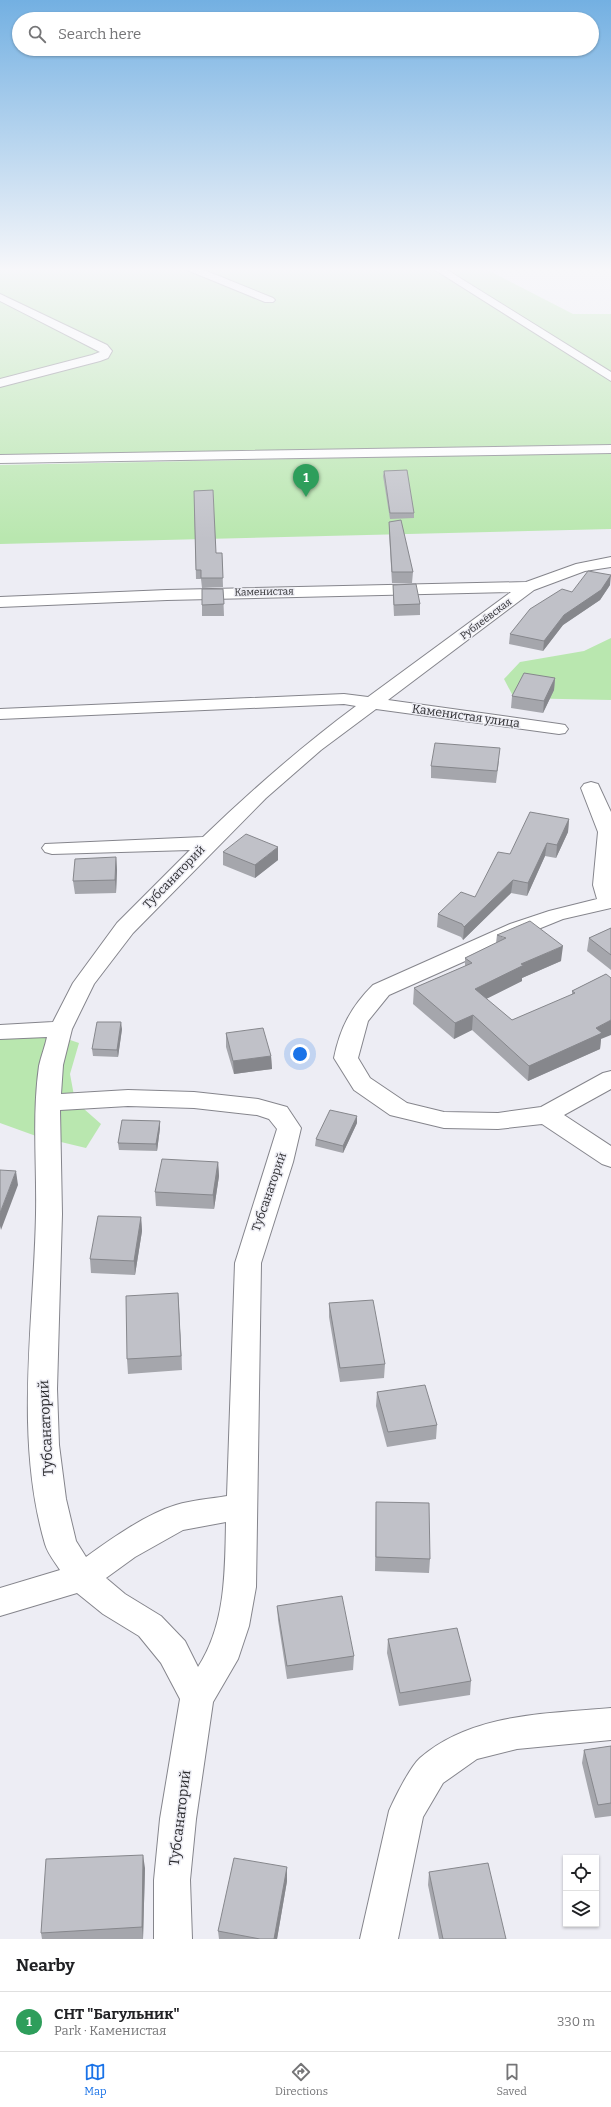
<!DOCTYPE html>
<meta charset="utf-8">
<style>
:root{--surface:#fff;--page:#f6f6f6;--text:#202124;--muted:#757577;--line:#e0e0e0;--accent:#1a73e8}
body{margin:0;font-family:Bitter,serif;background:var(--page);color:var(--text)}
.controls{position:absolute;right:12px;bottom:12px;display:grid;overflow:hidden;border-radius:0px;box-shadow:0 1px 3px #0004}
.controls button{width:36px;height:36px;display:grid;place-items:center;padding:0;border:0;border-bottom:1px solid var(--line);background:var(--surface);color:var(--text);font:20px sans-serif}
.you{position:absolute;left:300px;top:1054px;width:14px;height:14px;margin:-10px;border:3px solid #fff;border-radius:50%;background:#1a73e8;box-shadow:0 0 0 6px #1a73e833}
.badge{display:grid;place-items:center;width:26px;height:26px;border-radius:50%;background:var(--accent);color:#fff;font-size:13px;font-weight:700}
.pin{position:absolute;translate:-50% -33px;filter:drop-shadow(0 1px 2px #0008)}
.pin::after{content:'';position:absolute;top:21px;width:14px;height:12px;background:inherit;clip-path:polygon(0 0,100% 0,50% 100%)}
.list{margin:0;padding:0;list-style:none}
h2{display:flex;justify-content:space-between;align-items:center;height:52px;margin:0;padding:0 16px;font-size:17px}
h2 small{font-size:13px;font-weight:400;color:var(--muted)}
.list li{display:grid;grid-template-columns:26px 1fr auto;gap:12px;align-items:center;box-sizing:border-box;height:60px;padding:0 16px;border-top:1px solid var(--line)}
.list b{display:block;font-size:15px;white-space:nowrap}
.list p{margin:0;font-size:13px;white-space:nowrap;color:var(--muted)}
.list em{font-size:13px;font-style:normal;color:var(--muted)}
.icon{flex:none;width:22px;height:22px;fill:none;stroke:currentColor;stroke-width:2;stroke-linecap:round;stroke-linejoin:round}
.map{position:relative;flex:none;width:611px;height:1939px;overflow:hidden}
.search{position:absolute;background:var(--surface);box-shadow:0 1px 3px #0004;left:12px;right:12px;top:12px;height:44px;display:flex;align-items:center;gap:10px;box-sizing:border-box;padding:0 14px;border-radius:22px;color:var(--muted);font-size:15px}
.sheet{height:112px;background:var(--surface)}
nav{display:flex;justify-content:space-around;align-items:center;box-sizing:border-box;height:56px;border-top:1px solid var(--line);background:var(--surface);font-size:11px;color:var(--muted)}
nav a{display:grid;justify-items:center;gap:2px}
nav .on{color:var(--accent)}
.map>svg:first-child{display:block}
.green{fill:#b9e7af}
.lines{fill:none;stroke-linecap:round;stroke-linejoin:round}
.minor-casing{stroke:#85858c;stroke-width:2}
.minor{fill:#fff;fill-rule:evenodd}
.wall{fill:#a5a6ac}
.shaded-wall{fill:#86878c}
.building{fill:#c0c1c8;stroke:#86878c}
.labels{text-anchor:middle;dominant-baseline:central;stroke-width:3;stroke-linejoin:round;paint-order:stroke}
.far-street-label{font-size:10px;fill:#2b2b2e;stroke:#ededf4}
.street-label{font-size:12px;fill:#2b2b2e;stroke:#ededf4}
.near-street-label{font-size:14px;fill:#2b2b2e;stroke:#ededf4}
</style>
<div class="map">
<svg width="611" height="1939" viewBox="0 0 611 1939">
<rect width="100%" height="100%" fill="#ededf4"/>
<!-- green -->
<path class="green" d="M0,268H484L573,314H611V445L0,458Z
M529,454H611V529L0,544V465Z
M611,638V700L514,698L504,679L520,662L584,651Z
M0,1026H29L79,1043L70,1074L75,1101L101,1124L86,1148L36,1136L0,1123Z"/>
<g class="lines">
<!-- minor casing -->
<g class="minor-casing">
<path id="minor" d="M186,268H199L273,298L275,300L273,302H265L187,270Z
M432,268H444L611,372V381Z
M0,294L107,345L112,351L108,358L100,361L0,387V379L92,355L100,352L0,301Z
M611,445V453L0,463V455Z
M611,557V567L585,571L534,590L388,700L559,724L565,725L568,729L565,733L559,734L376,709L321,750L266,798L133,933L94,984L72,1029L63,1065L61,1094L128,1090L194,1092L258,1099L287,1107L301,1128L293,1162L261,1263L256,1587L249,1626L238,1659L213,1702L196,1819L190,1880L192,1939H154V1880L160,1819L180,1699L161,1663L139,1636L103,1614L77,1593L0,1616V1588L60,1570C55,1562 48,1554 45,1544C14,1438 34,1322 36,1214C37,1165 32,1115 39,1066C41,1056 45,1047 47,1037L0,1039V1025L53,1022L73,983L117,923L190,850L52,854L45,852L42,848L45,844L203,837C252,790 302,746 356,706L344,704L0,719V709L344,694L368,697L511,592L167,600L0,607V597L167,590L526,582L576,564ZM128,1106L194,1108L257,1115L269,1119L277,1129L235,1263L227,1496C210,1499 192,1500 176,1505C146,1514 111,1539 86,1557L76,1541L66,1499L59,1445L57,1389L62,1214L60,1110ZM226,1522C225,1571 226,1624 198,1667L185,1641L161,1616L125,1594L106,1578L135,1557L183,1530Z
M591,782L598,784L611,812V908L563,919L526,934L389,995L368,1021L358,1058L370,1078L407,1103L444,1112L498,1113L541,1107L603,1073L611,1071V1089L564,1115L611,1146V1167L602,1164L542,1124L498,1129L444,1128L390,1115L354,1090L334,1058C340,1028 351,1007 373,985L510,924L549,911L597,899L593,885L598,832L581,788L584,784Z
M611,1708V1740L517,1749L477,1759L443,1783L423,1817L398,1939H360L389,1811C394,1799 410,1767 420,1758C472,1713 546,1714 611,1708Z"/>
</g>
<!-- minor -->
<use href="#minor" class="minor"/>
</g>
<!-- wall -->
<path class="wall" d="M384,471L414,513V518L390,519L383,476Z
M194,491L216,553H222L223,587L202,588L201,579H196Z
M389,522L413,572L412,583H392L389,533Z
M393,585L420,604V615L394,616L393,596Z
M610,585L600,600L563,625L543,651L509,644L510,634L572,592Z
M202,589H223L224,616H202Z
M555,678L554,690L543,713L511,708L512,696Z
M499,761L496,783L431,778V766Z
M569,819L568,832L556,858L545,856L527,896L511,893L463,940L461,937L437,927L438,914L475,897L510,854Z
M223,852L278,860L255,878L223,865Z
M116,857L117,870L116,893L75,894L73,881Z
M611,928V970L587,951L589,938Z
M497,935L561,961L522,978V981L486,999L512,1020L572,995V991L606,974L601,1039L600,1049L528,1081L472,1030L454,1039L413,1004L414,988L465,966V958L496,943Z
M122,1029L118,1057L93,1056L92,1049Z
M226,1033L271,1056L272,1069L234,1074L226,1047Z
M160,1121V1128L157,1151L119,1150L118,1143Z
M357,1123L343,1153L315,1146L316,1139Z
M218,1162L219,1176L214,1209L156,1206L155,1192Z
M141,1217L142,1231L135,1275L91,1273L90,1259Z
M178,1293L182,1370L128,1374L127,1359Z
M329,1303L385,1364L384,1378L340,1382L329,1317Z
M377,1392L437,1425L436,1439L387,1447L376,1406Z
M376,1502L430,1559L429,1573L375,1571Z
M277,1606L354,1656L353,1670L287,1679L278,1620Z
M388,1639L471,1681L470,1695L399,1706L387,1653Z
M611,1746V1816L595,1818L582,1763L584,1750Z
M287,1867V1881L277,1939H219L218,1931Z
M145,1868L143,1939H42L41,1933Z
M429,1872L506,1939H439L428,1885Z"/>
<!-- shaded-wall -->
<path class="shaded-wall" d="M611,575L610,585L600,600L563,625L543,651L544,641L564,615Z
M555,678L554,690L543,713L544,701Z
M569,819L568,832L556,858L557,845Z
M547,843L545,856L527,896L528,883Z
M278,847V860L255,878V865Z
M116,857L117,870L116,893L115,880Z
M513,880L511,893L463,940L464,927Z
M563,946L561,961L522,978V981L474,1005L475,989L521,964Z
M473,1015L472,1030L454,1039L455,1023Z
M611,1020V1035L601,1039L600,1049L528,1081L529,1066L596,1028Z
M121,1022L122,1029L118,1057L117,1050Z
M271,1056L272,1069L234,1074L233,1061Z
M357,1116V1123L343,1153V1146Z
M160,1121V1128L157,1151L156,1144Z
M218,1162L219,1176L214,1209L213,1195Z
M16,1171L18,1185L1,1230L0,1226V1213Z
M141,1217L142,1231L135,1275L134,1261Z
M178,1293L179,1307L182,1370L181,1356Z
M143,1855L145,1868L143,1939L142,1927Z
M287,1867V1881L277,1939H274Z"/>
<!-- building -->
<path class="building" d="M407,470L414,513H390L384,471Z
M213,490L216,553H222L223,578H201V570H196L194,491Z
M401,520L413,572H392L389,522Z
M588,571L611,575L601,590L564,615L544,641L510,634L530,609L562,589L572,592Z
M416,584L420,604L394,605L393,585Z
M202,589H223L224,604L202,605Z
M524,673L555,678L544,701L512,696Z
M435,743L500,748L497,771L431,766Z
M530,812L569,819L557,845L547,843L528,883L513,880L464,927L462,924L438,914L461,892L475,897L498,852L510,854Z
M246,834L278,847L255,865L223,852Z
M116,857L115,880L73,881L75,859Z
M530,921L563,946L521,964L524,965L475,989L512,1020L575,993L572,991L606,974L611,978V1020L596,1028L602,1033L529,1066L473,1015L455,1023L414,988L472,963L465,958L506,938L497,935Z
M611,928V955L589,938Z
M97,1022H121L117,1050L92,1049Z
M263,1028L271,1056L233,1061L226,1033Z
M330,1110L357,1116L343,1146L316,1139Z
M122,1120L160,1121L156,1144L118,1143Z
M162,1159L218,1162L213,1195L155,1192Z
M0,1170L16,1171L0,1213Z
M98,1216L141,1217L134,1261L90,1259Z
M178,1293L181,1356L127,1359L126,1296Z
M373,1300L385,1364L340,1368L329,1303Z
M425,1385L437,1425L388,1432L377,1392Z
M376,1502L429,1503L430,1559L376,1557Z
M342,1596L354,1656L287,1666L277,1606Z
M457,1628L471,1681L400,1693L388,1639Z
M611,1746V1803L598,1805L584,1750Z
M143,1855L142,1927L41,1933L46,1859Z
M234,1858L287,1867L274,1939H260L218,1931Z
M488,1863L506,1939H443L429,1872Z"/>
<!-- sky -->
<linearGradient id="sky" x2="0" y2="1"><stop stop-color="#73b0e2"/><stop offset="0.5" stop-color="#f7f7fa"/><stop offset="1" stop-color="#f7f7fa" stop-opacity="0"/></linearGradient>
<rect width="611" height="539" fill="url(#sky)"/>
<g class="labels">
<!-- far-street labels -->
<g class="far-street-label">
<text transform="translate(264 592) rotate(-1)">Каменистая</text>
<text transform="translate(486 619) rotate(-37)">Рублеёвская</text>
</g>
<!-- street labels -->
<g class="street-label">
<text transform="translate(466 716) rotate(8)">Каменистая улица</text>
<text transform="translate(174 877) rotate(-46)">Тубсанаторий</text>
<text transform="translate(269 1192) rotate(-71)">Тубсанаторий</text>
</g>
<!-- near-street labels -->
<g class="near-street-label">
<text transform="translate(46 1428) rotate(-93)">Тубсанаторий</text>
<text transform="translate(180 1818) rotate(-83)">Тубсанаторий</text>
</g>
</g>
</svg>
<div class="controls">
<button><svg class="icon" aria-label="locate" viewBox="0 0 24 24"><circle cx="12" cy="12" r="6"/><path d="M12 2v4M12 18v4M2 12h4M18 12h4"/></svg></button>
<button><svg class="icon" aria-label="layers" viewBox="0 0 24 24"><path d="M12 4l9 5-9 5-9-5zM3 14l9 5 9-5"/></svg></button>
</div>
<div class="you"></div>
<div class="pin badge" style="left:306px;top:497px;background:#2e9e5b">1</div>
<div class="search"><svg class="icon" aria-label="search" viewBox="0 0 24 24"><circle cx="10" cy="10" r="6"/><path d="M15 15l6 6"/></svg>Search here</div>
</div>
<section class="sheet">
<h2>Nearby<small></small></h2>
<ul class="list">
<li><span class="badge" style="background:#2e9e5b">1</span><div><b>СНТ &quot;Багульник&quot;</b><p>Park · Каменистая</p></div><em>330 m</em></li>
</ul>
</section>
<nav>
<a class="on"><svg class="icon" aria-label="map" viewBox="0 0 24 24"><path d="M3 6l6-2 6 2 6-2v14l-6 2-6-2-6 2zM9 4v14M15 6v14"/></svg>Map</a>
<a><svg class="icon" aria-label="directions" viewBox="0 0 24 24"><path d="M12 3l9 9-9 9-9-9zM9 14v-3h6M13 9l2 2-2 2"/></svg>Directions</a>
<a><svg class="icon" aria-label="saved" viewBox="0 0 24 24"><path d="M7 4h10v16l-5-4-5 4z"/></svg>Saved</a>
</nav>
